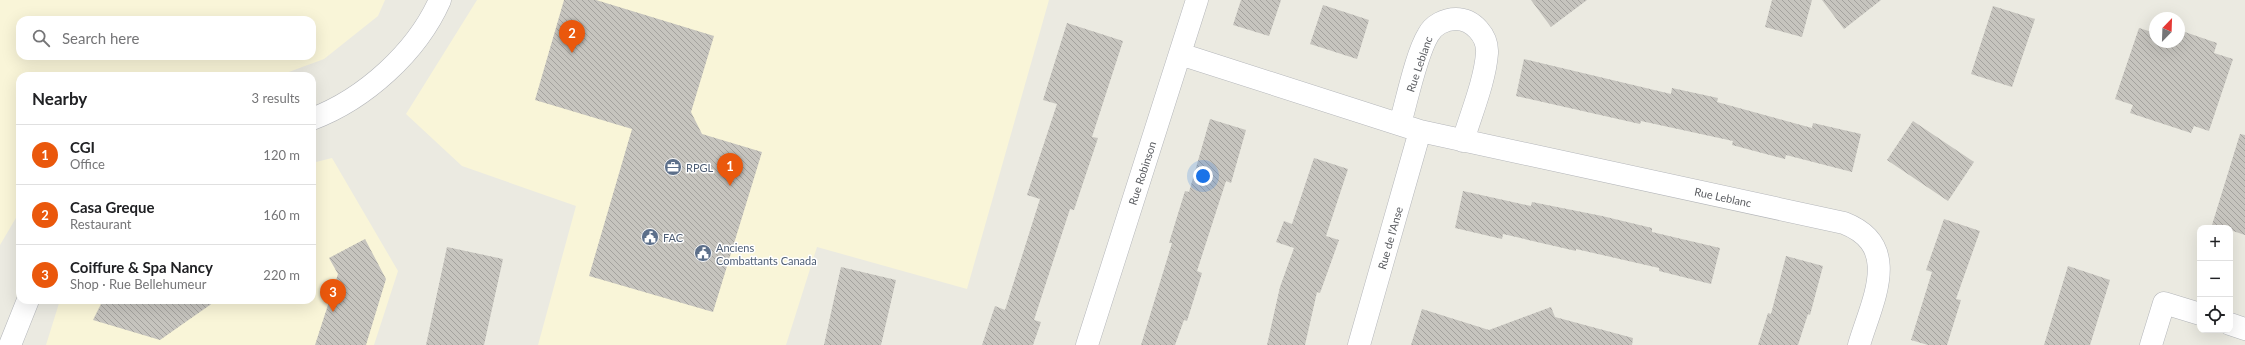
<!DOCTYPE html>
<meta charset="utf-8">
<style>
:root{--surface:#fff;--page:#f6f6f6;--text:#202124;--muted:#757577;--line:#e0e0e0;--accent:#ea580c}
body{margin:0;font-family:Lato,sans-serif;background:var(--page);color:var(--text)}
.controls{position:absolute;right:12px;bottom:12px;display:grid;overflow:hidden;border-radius:8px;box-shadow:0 4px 16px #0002}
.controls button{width:36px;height:36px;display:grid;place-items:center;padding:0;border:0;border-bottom:1px solid var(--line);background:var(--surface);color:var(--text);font:20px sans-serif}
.compass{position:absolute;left:2149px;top:12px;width:36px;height:36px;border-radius:50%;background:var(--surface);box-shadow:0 4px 16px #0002;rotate:23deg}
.you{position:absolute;left:1203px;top:176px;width:14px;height:14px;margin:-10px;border:3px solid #fff;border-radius:50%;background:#1a73e8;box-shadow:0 0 0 6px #1a73e833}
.badge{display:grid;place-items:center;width:26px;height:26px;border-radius:50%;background:var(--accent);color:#fff;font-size:13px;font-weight:700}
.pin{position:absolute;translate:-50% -33px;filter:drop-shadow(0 1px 2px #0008)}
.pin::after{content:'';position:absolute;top:21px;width:14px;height:12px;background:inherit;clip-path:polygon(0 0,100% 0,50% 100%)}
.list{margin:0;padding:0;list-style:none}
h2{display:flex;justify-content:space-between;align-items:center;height:52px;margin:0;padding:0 16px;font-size:17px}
h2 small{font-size:13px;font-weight:400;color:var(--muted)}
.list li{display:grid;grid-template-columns:26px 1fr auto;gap:12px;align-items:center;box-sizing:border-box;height:60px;padding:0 16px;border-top:1px solid var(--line)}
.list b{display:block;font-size:15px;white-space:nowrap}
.list p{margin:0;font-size:13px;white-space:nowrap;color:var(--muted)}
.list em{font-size:13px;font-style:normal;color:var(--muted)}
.icon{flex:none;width:22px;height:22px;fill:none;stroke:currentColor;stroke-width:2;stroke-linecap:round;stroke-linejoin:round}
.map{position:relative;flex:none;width:2245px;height:345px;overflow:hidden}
.search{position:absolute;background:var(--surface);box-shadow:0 4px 16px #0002;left:16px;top:16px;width:300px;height:44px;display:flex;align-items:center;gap:10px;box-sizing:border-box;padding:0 14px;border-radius:12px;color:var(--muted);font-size:15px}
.panel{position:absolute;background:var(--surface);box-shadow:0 4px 16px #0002;left:16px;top:72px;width:300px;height:232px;border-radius:12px}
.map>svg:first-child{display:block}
.commercial{fill:#f9f5d8;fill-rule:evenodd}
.building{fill:url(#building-back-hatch)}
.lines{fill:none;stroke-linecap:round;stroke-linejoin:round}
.minor-casing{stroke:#b4b6ba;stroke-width:23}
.tertiary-casing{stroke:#b4b6ba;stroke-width:23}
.minor{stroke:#fff;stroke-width:22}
.tertiary{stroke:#fff;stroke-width:22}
.labels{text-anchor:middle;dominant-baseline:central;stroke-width:3;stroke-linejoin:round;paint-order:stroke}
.street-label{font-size:11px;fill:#5a5c60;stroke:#fff}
.service-label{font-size:11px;fill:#4e5e75;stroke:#fff;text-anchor:start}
</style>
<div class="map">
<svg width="2245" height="345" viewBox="0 0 2245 345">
<defs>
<pattern id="building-back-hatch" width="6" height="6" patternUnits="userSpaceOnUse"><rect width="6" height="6" fill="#c6c4be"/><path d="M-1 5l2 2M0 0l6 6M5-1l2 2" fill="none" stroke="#a4a29e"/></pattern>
</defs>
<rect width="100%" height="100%" fill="#ebeae1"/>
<!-- commercial -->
<path class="commercial" d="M0,0H385L378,16L324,59L278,76H20V211L0,245ZM20,20H312V56H20Z
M477,0H1049L967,289L817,247L786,345H538L576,206L462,166L406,114Z
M332,158L398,271L374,345H46L60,300H312V163Z"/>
<!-- building -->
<path class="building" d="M564,0H596L714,36L691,112L702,134L762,152L713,312L589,276L632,129L535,100Z
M1241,0H1281L1269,36L1233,25Z
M1531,0H1587L1551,27Z
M1772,0H1812L1802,37L1765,27Z
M1822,0H1881L1844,29Z
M1323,5L1369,20L1357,59L1310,44Z
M1993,6L2035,19L2012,87L1971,74Z
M1067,23L1123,41L1092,137L1098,138L1074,210L1070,209L1034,320L1041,322L1033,345H982L995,306L1005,310L1040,199L1027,195L1057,104L1043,100Z
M2139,28L2155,33V42H2179V30L2217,43L2214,53L2233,59L2209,131L2194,126L2191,133L2130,113L2133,105L2115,99Z
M1524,59L1671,94L1672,88L1718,98L1717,102L1812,128L1813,123L1861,134L1852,172L1786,155L1785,159L1732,145L1733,141L1641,121L1640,124L1516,96Z
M1210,119L1246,130L1231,183L1226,181L1197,271L1202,273L1187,321L1184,320L1175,345H1141L1172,243H1169L1185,191L1189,192Z
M1913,121L1974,162L1948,201L1887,160Z
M2240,134L2245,135V235L2230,230V228L2212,225Z
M1314,158L1348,169L1326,236L1339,240L1320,293L1317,292L1305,345H1267L1280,287L1294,248L1276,242L1284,221L1292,224Z
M1463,191L1531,206L1532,202L1602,216L1652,228V232L1720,248L1711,284L1659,271V268L1576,249V251L1503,234L1502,239L1455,228Z
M1944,219L1980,231L1956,299L1961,300L1947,345H1928L1911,340L1932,272L1926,270Z
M365,239L386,279L366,345H315L338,274L329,258Z
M447,247L503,259L484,345H426Z
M1786,256L1823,266L1810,315L1808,314L1798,345H1758L1768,313L1771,314Z
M2068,266L2110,280L2090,345H2044Z
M841,267L896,280L881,345H824Z
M103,300H217L160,340L93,320Z
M1551,307L1555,317L1633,338L1632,345H1411L1422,309L1489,330Z"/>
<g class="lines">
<!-- minor casing -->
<g class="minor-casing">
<path id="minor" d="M1180,54L1420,131L1844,223C1903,246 1872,301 1859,345
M1400,124C1407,100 1416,55 1428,35C1433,25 1445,19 1456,19C1473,19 1488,36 1487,53C1485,81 1471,114 1463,141
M2230,324L2245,329
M1087,345L1197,0
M1359,345L1420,131
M2151,345L2164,303L2200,314"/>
</g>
<!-- tertiary casing -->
<g class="tertiary-casing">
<path id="tertiary" d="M312,119C365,99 417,52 440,0
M10,345L28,300"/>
</g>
<!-- minor -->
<use href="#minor" class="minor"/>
<!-- tertiary -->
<use href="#tertiary" class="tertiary"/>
</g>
<!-- icons -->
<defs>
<g id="office-disc" transform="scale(0.9)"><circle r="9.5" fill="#5c6f8a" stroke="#fff"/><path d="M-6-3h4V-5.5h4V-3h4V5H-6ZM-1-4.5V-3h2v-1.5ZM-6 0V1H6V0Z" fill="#fff"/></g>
<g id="civic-disc" transform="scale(0.9)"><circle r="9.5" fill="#5c6f8a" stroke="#fff"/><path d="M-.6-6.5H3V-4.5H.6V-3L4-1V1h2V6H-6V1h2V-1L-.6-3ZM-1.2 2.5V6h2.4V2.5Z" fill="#fff"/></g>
</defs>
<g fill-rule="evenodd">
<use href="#office-disc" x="673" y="167"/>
<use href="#civic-disc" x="650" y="237"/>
<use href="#civic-disc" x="703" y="253"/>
</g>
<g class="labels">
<!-- street labels -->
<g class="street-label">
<text transform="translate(1419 64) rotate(-71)">Rue Leblanc</text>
<text transform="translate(1142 173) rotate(-72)">Rue Robinson</text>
<text transform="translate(1723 197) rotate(12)">Rue Leblanc</text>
<text transform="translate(1390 238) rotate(-74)">Rue de l'Anse</text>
</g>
<!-- service labels -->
<g class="service-label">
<text x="686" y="167">RPGL</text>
<text x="663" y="237">FAC</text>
<text x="716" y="247">Anciens<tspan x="716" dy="13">Combattants Canada</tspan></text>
</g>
</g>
</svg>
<div class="controls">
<button>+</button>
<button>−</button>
<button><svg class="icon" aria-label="locate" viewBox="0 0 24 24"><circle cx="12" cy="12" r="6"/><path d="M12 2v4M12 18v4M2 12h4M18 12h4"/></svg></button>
</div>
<svg class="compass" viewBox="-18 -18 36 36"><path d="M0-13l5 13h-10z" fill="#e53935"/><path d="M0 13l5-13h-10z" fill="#757577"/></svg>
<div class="you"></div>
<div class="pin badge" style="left:730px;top:186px">1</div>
<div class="pin badge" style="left:572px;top:53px">2</div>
<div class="pin badge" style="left:333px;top:312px">3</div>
<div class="search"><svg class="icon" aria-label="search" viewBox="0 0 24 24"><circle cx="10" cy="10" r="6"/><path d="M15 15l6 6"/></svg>Search here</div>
<section class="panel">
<h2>Nearby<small>3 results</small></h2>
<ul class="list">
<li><span class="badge">1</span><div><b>CGI</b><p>Office</p></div><em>120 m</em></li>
<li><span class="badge">2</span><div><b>Casa Greque</b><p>Restaurant</p></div><em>160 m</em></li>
<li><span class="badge">3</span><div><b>Coiffure &amp; Spa Nancy</b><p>Shop · Rue Bellehumeur</p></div><em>220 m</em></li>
</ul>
</section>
</div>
